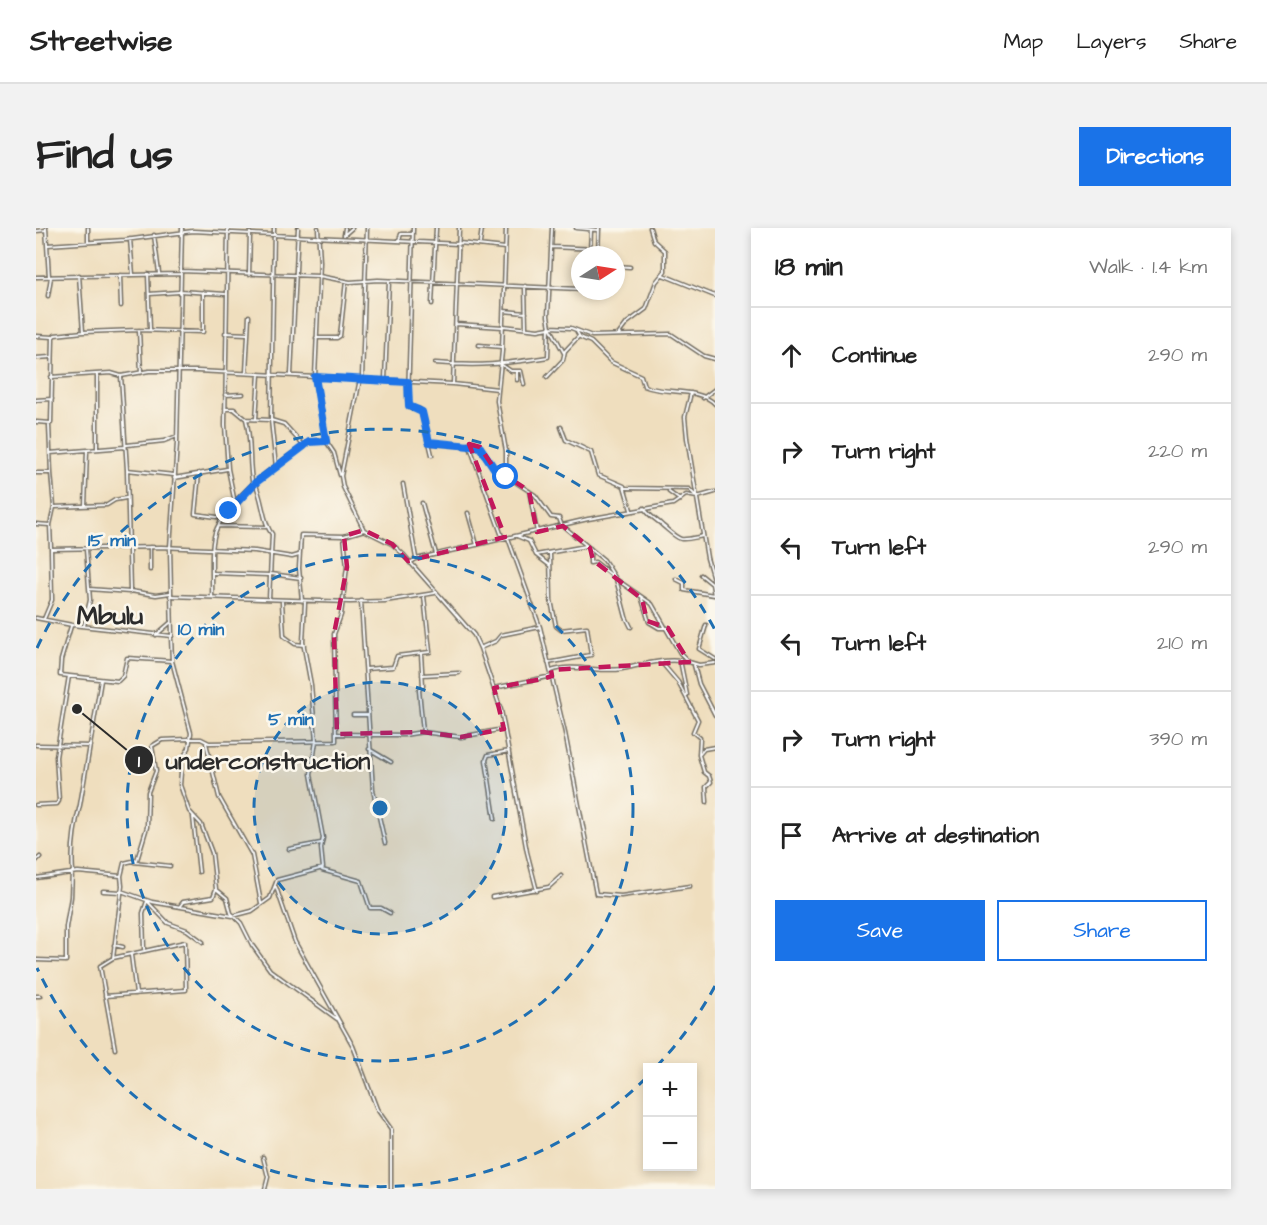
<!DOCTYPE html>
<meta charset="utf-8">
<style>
:root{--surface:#fff;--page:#f2f2f2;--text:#222;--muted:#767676;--line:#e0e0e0;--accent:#1a73e8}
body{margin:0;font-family:"Architects Daughter",sans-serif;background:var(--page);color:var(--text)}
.controls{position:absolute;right:18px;bottom:18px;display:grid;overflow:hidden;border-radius:0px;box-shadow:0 3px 9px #0003}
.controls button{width:54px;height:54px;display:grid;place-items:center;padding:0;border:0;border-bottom:2px solid var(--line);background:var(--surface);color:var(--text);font:30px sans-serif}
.compass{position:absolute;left:535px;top:18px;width:54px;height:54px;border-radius:50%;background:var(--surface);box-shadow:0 3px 9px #0003;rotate:78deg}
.stop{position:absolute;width:18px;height:18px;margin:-14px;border:4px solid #1a73e8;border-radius:50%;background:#fff}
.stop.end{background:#1a73e8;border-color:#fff;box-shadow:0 2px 6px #0008}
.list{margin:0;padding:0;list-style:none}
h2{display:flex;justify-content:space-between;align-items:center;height:78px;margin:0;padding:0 24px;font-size:26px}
h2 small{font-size:20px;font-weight:400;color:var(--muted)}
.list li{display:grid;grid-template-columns:39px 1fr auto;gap:18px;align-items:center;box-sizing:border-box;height:96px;padding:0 24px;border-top:2px solid var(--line)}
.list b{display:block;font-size:22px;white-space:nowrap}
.list em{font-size:20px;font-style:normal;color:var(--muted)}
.actions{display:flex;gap:12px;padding:18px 24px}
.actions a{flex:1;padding:14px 0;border:2px solid var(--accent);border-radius:0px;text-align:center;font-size:21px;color:var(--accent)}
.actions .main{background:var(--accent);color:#fff}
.icon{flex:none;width:33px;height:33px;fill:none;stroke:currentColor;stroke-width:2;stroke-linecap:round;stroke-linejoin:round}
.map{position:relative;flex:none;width:679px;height:961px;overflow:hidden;border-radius:0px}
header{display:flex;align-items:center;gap:36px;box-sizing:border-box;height:84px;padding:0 30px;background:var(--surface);border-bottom:2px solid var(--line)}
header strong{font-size:28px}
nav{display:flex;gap:33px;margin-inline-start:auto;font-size:21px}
.intro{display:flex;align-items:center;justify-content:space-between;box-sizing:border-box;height:144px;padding:0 36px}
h1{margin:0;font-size:42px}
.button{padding:15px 27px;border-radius:0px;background:var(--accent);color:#fff;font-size:21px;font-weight:700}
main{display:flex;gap:36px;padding:0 36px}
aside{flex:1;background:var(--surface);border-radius:0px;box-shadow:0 3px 9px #0003}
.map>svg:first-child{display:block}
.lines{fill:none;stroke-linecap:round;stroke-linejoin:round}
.minor-casing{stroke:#706a5e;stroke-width:5}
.minor{stroke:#fff;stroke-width:2}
.route{stroke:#1a73e8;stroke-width:8}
.marked{fill:none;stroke:#c2185b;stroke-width:4.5;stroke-dasharray:12 8;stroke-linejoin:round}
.ring{fill:none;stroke:#1f6fb2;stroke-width:3;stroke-dasharray:10 8}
.labels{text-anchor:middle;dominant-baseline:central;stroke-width:5;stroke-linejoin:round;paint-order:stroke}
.quarter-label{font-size:26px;font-weight:bold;fill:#2b2b2b;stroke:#fbf7ec}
.centre{fill:#1f6fb2;stroke:#fbf7ec;stroke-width:3}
.ring-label{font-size:18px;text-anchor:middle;font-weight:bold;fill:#1f6fb2;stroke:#fbf7ec;stroke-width:5;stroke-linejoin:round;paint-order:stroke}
.leader{fill:none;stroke:#2b2b2b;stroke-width:2}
.callout-dot{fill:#2b2b2b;stroke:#fbf7ec;stroke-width:2}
.mark-label{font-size:18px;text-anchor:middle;font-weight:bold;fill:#fff}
.callout-label{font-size:24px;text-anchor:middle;font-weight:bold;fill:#2b2b2b;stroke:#fbf7ec;stroke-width:5;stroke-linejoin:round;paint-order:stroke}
</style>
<header>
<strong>Streetwise</strong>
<nav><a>Map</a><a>Layers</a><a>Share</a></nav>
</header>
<div class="intro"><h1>Find us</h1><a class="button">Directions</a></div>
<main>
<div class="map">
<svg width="679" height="961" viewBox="0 0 679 961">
<rect width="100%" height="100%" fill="#fbf7ec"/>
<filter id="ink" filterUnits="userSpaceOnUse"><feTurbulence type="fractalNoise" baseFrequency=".0167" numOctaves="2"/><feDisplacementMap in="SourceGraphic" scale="12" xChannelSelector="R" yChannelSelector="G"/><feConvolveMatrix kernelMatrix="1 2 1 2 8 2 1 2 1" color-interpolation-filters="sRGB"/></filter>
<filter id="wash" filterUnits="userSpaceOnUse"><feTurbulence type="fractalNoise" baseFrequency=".008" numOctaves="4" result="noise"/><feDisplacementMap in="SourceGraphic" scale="24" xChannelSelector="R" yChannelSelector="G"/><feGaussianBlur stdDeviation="1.35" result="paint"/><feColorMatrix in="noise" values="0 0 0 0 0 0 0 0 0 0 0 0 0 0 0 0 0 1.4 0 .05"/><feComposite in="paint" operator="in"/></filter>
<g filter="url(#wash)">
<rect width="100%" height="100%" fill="#efdebe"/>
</g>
<g filter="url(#ink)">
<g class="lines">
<!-- minor casing -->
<g class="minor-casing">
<path id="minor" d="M10,0L13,49
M52,0V14
M192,0L189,197L192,241L199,275
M238,0L235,192L248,196L268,218L273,214L290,213L298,225L304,247
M282,0L284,34L279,149L290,212
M377,0L372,172L374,180L383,181L386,184L396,227
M470,0L466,123L461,173L470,223V249
M516,0L512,88L514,99L535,100L556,108L635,106L668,128L679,131
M540,0L563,2
M0,3L10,2
M118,7L123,45
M308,7L316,0
M308,7L309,0
M94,11L97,47
M363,12L365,6H377
M423,15L469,20
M444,15L446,0
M11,17L89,12L157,3L423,16
M515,19L562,21
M554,23L555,2
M562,27L563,0
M580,38L594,39
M145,43L283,48L314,54L342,52L544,61
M112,46L114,102
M43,47L47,104L103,102L167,104V64
M84,47L85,78
M213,47L214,5
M627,47L679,68
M0,49L144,46
M489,58L490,100
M144,63L189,66
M113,66L143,64
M12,68L15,49
M396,76L400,0
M468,83L490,85
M420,96L467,99
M467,98L502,102L513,100
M514,99L528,125
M103,102L105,145
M541,104L544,109L555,114L575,134L605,148L608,158C629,167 663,159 679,176
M189,105L212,106
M582,107L591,95L610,81L620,54L629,43V23L618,13L614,0
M0,108L17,109
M280,110H301L304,108L310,53
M443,117L466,119
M0,130L15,129
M399,135C444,139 468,136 512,129L513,99
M466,137L475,143H485L488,156
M210,145L213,88
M255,147L262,0
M15,149L75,145L85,148
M511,149L527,132L529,123L543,108
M326,150L331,0
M324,151L305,248L307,259L328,302L356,316L367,326L438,407L444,420L465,482L491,624L501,663
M349,152L353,53
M481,152V143
M417,156L423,0
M655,165L649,189L651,210L671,330L679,358
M189,167L207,166
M667,170L679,161
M0,172L16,171
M189,181H198L210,191C216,213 212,236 217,258
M210,191L235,192L240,239
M220,191L223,146
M0,194L15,195L17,109L19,107L47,104
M525,199L530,212L555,224L562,247L588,258L595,282
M393,215L444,219L458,240L499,267L515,289L523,290L526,298
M433,216L467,311
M91,217L128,213L141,208
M61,221V146
M14,225L89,219
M91,242L138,247
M0,245H15L13,197
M15,245L18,279
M163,245L159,286L188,290
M138,250L191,241
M219,255C227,271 227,296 236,306L233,371
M367,256L380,330
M590,260L653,261L661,269
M493,263L501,304
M633,264L644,272
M386,275L400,326
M49,278L51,223
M608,280C614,289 620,291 627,298C646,314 642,313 667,308
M432,285L441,317
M0,296L14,297L15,321L125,319L219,323L256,329L263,327
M14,297L18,279L71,277L79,272L90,270
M182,298L230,299
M527,298L568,332L580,351L616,376L644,425L653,434L663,437L679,435
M481,308L493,313L500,327L513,337
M472,310L504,399
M554,320V335L559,334L578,349
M500,327L550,318
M374,335L380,331L552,291L637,276L650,267L661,269L679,264
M114,342V319
M177,345L234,347
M235,346L265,350
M580,351L590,389L595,399
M640,351L648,355V362L678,367L676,356L665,347
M53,361L94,364
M134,365L120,367L94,363L91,242L85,148L113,143H161L417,156L462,161
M134,368L314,374L349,373L399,365
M176,369C177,351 173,315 181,300C197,266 237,240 267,218
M606,371L613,394L623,400H632
M266,373L263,340L265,307L308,308L328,302
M325,373L337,562L349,615
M246,374L248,408L259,416L268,417
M0,390L36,397L136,408L134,320L141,215L146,0
M8,391L16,372L15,321
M670,397L663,421L679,431
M35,398L25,432L24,447L82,453L87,448L91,430L136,433
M48,398L54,372L50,321
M120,407L134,395
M135,409L136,433L155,505L153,520L146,531L144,557L153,583L165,596L176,625L180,661L191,670L195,685L205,695L216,717L234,742L301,791
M444,420L460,413L465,407L504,399L529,505L560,666L585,668L654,658
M385,426L387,458L383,462L387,504
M644,432L651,467
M625,434L642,454L662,492L657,504L664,510L663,527
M512,435L555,427L551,399L525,402L520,398L515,372L514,325
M658,437L663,456L679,487
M330,441L357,439L361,428L394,424L388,368
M515,443C538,435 564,445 586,441C606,437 630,429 651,434
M386,447L423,445
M458,460L516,448
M317,487H332
M301,506L368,507L387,504L425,509L467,501
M154,511H165L173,515L300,513L298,406L305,387L311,339L308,308
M170,515L183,569L216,627L225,675
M0,517L55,518
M333,521L355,534
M671,574L670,559L675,554L673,548L668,544L663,527L668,521L679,519
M0,577L21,576L23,573L20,529L33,448
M157,589L163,644
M459,591L450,532L452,527L473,523
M253,621L285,615
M0,633L4,629
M98,634L134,638
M286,642L325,653L334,680H345L354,685
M37,644C35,620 38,600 44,577L65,452
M85,648L88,635L101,632L111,599L112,564L120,543L116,518L126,512L153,511
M0,650L42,644L85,648L86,658L77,730L64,738L79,821
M240,659L259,714L317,818L341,881L355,901V961
M67,663L85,664
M85,663L116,674L197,688L216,683L234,670L241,652L287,640L285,620L287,610L275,546L280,513L275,457L267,414L269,374
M456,669L513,659L525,648
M111,673L132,695L151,702L167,714
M144,678L147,674L177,669L180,661
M78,717L87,719
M108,721L107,685L111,673
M95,727L100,766
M0,732L30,733V699L35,669L36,644
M0,768H4
M69,768L150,762L149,714L77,730
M227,929L232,949L229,961"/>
</g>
<!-- minor -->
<use href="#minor" class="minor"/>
</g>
</g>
<g class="lines" filter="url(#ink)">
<!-- route -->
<path class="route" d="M193,283L219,255L268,218L273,214L290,213L279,149L372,154L373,178L386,184L393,214L444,219L458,240L470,249"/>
</g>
<!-- marked area -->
<path class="marked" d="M433,216L444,219L458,240L493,263L501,304L527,298L554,320L557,332L606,371L611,393L632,400L653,434L515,442L516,448L506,451L458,460L468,501L425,509L387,504L301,506L298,406L311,339L308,308L328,302L356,316L372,333L469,309Z"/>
<!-- distance rings -->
<circle cx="344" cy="580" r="126" fill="#1f6fb2" fill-opacity=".12"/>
<g class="ring">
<circle cx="344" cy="580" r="126"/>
<circle cx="344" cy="580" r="253"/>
<path d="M679 758A379 379 0 0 1 621 838M610 850A379 379 0 0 1 1 740M1 420A379 379 0 0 1 679 402"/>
</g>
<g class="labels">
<!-- quarter labels -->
<g class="quarter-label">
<text x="74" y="388">Mbulu</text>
</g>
</g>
<circle cx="344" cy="580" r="9" class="centre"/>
<g class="ring-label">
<text x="76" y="318">15 min</text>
<text x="165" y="407">10 min</text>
<text x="255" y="497">5 min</text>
</g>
<!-- callouts -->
<path class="leader" d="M41 481L103 532"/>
<g class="callout-dot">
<circle cx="41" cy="481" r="6"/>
<circle cx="103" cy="532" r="15"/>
</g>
<g class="mark-label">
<text x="103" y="539">1</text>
</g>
<g class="callout-label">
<text x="232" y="541">underconstruction</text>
</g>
</svg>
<div class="controls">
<button>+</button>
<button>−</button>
</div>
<svg class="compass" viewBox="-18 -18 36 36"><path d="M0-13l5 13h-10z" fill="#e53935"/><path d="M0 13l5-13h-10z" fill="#767676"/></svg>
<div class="stop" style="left:470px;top:249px"></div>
<div class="stop end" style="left:193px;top:283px"></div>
</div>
<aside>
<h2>18 min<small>Walk · 1.4 km</small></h2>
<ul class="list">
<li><svg class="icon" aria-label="ahead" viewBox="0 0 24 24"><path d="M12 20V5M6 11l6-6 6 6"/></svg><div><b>Continue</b></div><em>290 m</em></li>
<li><svg class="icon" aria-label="right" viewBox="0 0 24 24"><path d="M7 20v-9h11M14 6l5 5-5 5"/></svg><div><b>Turn right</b></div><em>220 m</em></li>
<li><svg class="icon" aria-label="left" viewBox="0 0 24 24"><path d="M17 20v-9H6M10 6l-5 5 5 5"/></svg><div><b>Turn left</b></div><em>290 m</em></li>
<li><svg class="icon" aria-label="left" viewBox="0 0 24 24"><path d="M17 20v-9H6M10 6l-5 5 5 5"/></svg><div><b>Turn left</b></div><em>210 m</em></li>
<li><svg class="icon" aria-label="right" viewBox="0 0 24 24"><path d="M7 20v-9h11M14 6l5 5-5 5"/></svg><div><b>Turn right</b></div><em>390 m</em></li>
<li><svg class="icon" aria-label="arrive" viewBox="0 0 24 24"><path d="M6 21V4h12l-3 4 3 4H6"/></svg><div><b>Arrive at destination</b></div></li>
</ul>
<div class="actions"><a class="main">Save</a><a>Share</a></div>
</aside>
</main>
